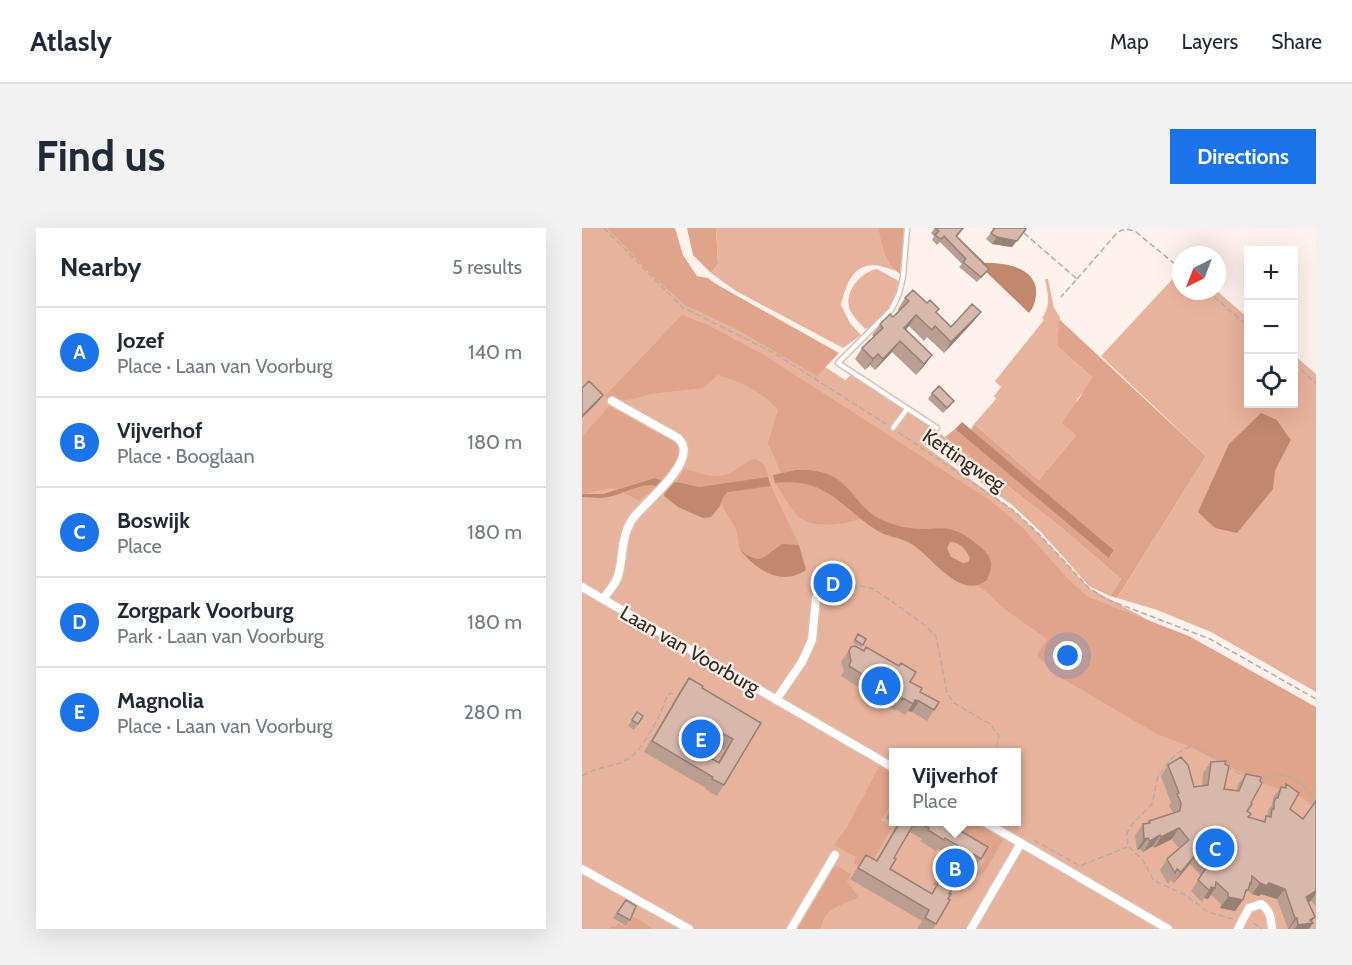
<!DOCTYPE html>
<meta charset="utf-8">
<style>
:root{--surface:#fff;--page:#f2f2f3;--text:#1f2937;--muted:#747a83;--line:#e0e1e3;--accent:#1a73e8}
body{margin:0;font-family:Cabin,sans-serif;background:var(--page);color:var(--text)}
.controls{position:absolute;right:18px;top:18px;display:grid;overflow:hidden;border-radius:0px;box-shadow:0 6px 24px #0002}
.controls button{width:54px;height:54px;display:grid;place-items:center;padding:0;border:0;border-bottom:2px solid var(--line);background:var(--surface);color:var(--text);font:30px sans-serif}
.compass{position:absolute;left:590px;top:18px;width:54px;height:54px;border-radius:50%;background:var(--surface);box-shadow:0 6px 24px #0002;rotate:222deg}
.you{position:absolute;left:486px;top:428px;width:21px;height:21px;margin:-15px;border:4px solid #fff;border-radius:50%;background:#1a73e8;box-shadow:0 0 0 9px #1a73e833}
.badge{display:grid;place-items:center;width:39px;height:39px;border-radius:50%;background:var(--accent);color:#fff;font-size:20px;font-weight:700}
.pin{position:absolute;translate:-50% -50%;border:3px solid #fff;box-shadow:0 2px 6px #0006}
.popup{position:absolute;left:307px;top:520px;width:132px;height:78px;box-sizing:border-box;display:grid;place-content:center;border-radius:0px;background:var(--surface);filter:drop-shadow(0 2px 4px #0005);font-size:20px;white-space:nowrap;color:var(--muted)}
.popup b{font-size:22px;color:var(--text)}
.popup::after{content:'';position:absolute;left:50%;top:100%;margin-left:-12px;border:12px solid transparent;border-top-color:var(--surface)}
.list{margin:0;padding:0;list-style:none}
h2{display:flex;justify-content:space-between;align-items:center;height:78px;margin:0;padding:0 24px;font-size:26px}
h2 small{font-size:20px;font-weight:400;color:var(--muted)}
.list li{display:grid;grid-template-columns:39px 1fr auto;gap:18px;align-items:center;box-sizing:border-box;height:90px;padding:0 24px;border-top:2px solid var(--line)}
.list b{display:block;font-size:22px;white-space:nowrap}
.list p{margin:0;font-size:20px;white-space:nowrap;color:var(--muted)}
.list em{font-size:20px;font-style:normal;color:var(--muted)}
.icon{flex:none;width:33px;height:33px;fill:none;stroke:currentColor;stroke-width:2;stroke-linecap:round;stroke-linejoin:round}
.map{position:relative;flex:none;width:734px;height:701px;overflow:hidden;border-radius:0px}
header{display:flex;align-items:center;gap:36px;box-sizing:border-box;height:84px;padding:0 30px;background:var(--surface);border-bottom:2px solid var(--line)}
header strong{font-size:28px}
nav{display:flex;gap:33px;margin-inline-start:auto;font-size:21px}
.intro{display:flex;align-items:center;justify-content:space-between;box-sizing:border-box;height:144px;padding:0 36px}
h1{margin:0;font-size:42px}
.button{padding:15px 27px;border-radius:0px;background:var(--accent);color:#fff;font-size:21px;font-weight:700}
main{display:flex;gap:36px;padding:0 36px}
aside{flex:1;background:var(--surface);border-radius:0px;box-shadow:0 6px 24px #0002}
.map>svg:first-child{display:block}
.green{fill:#e7b39d;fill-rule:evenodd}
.forest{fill:#e0a48a}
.water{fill:#c1886e;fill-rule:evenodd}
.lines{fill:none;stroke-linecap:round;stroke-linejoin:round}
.lane-casing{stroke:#debeb0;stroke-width:7}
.street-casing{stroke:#debeb0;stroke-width:11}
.path{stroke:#b9aca6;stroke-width:1.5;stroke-dasharray:6 3;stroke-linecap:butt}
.lane{stroke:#fff;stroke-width:4}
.street{stroke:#fff;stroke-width:8}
.wall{fill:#ba9e92;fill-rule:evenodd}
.shaded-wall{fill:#978177}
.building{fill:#d8b8aa;stroke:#978177;stroke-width:1.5;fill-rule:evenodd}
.labels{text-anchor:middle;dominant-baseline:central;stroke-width:4.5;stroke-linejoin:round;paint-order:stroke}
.street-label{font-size:20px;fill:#372b25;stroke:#fff1eb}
</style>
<header>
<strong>Atlasly</strong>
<nav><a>Map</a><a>Layers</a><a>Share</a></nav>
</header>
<div class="intro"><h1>Find us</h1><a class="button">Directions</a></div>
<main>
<aside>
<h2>Nearby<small>5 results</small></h2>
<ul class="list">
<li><span class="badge">A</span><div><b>Jozef</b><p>Place · Laan van Voorburg</p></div><em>140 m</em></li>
<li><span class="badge">B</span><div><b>Vijverhof</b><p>Place · Booglaan</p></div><em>180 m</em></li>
<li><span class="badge">C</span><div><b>Boswijk</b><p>Place</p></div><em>180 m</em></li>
<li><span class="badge">D</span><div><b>Zorgpark Voorburg</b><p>Park · Laan van Voorburg</p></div><em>180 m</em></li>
<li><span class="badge">E</span><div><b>Magnolia</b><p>Place · Laan van Voorburg</p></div><em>280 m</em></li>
</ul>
</aside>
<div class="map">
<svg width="734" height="701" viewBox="0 0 734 701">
<rect width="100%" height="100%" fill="#fff1eb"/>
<!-- green -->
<path class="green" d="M0,0H30L237,145L243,139L263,152L269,147L363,209L481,301L539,351L528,368L507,358L459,304L430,277L362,228L336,213L431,282L456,305L507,360L734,483V701H0ZM312,524H434V594H312Z
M134,0H297L304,27L313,43C279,28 267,44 259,77L268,95L279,107L261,120L154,63L129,45L136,36Z
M295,41L322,56C318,74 302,95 283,101C278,95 271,89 268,82C261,64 279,44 295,41Z
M599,42V63H635L666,90V176H712V127L734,146V464L629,404L575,382L535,370L624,228L519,128ZM695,192L709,212L693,243Z
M463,51H466L472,80L478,89L475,118L510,149L504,162L495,171L494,207L457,252L392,196L414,171L412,168L419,159L413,153L462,92L460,90C469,78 466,65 463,51Z"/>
<!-- forest -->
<path class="forest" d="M27,0H93L101,27L115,48L126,50L134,56L257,125L235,148L156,102L103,77L74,51L26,1Z
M105,0H134L136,36L129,45L111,27Z
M297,0H322L319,46C305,40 298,14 297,0Z
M100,87L126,97L182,127L409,273L441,300L485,350L506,369L607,408L734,479V580L719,569L680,555L602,516L575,506L471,445L455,427L465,411L420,379L406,365L393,356H397L409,338L359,300C339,302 315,302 296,291C285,284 278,274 270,265C253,244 224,241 199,245L186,215L196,182C181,164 159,154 136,147L121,160L68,166L52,171L29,174L23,168Z
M477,91L624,228L535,370L528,368L539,351L481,301L363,209L373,201L528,329L532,322L389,202L392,196L457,252L494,207L480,195C490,180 502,165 510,149L475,118Z
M29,176L93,212C105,227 92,239 83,252L73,250L36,261L30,260L0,266V209Z
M173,231C182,235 185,239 186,249L117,259L95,254L101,240C116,245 133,252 148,245C157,241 163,233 173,231Z
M215,253C246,260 255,274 279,291C262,296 228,302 215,287C206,278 201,265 193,255Z
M77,257L80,259L69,266H65L57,273L41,264L57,259Z
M189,258L217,317C185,314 188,344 158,322C156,315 156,305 153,299C149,290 131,273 145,265C154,260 178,260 189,258Z
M298,537L311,545V577L309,576L299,592L310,600L285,642L272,635L274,629L252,617L265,599Z
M365,594H396L423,609L400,648L395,647L403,631L363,609Z
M252,638H255L269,646L265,653L277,670C260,676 241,681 239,701H213Z
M51,688L71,701H27L29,698L34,699L36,695L44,700Z"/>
<!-- water -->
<path class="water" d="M376,9L403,35C423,34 457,40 454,67C453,74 452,79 447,85L372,13Z
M679,185L695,192L709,212L693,243L691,261L655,305L633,300L616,284L647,216Z
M380,194L532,322L527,330L373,201Z
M214,242C239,241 255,246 271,266C279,276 287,286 298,291C312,298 328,301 343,301C353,301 361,299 371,302C382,305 407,322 409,334C410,340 407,346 405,352C378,374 349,327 328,315C317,309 305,309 294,302C256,277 244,249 193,255L191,247ZM368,314C378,314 385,322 388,331L386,334L381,335L369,329L365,320Z
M186,249L189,258L146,264L141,269L138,278L129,289L121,290L96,279L82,268L83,261C63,249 40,269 19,270C13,270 7,269 0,269V266H21L73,250L88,255L95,254L117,259Z
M200,316L217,317L224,342C199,359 175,342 158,322C180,338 181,329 200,316Z"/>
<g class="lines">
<!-- lane casing -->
<g class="lane-casing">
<path id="lane" d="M325,0L321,49L317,66L309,82L256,135L355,200
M311,200L325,181"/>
</g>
<!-- street casing -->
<g class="street-casing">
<path id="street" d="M0,359L312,540
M21,371C26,364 34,356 36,348C42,328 38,308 52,289C64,274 108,239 101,218C101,215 98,213 96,210L30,173
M194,472L220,434L230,412L234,370
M403,594L586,701
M0,641L107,701
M209,701L253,627
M389,701L439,615
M656,701L667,680L679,676C688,682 689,690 690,701"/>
</g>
<!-- path -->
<path class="path" d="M22,0L100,79L192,125L304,196
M442,5L495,51L479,69
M495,51L534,6C541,0 545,0 554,4L599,41
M625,63L666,98
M712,136L734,155
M316,204L431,282L456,305L507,360L524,371L628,411L734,471
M243,367L279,358L292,361L340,395L354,408L365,465L372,475L408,496L417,508L413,524
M639,535L623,522L609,518L597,524L588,532L576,548L570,576L551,595L545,605L546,618L560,631L572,653L602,666L626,684L651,691
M645,539L662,548
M0,548C14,538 34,540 49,529C59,521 73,497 78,486C82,478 82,472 88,465L92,466
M679,551C686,550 692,547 698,547C711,546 726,562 734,571
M452,612L498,638L545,619
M671,695L680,701"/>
<!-- lane -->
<use href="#lane" class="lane"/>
<!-- street -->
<use href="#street" class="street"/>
</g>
<!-- wall -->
<path class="wall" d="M353,0H382L375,9L407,41L403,46L395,54L377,39L380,36L358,14L355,17L350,12L352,8L349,5Z
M410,0H443L444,1L430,19L410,16L404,11L411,2Z
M323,70L345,75L357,81L354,84L369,99L399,84L391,94L362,125L345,109L342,113L327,98L324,101L342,138L334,147L310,124L293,142L288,137L283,142L273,131L280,120L292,109L290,107L301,93L311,89L317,83L316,81Z
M350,165L368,178L361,185L346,171Z
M276,406L284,411L279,419L271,415Z
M269,419L328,454L352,482L345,493L330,484L326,483L323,487L314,481L313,483L259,448L262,443L259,434Z
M107,450L120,460L179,495L142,557L135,568L123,561L124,560L62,524L99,461ZM132,515L143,522L136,534L117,523L124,526Z
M55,484L61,488L52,502L46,498Z
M629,534L643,536L642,561L654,563L656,557L664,546L669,575L666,583V589L680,594L685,588L687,581L690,577L691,570L699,559H702L704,556L708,581L721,591L734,572V678L729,673L726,674L730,694L727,701H706L695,671L679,666L677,668L670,666L666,662L662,667L661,672L653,683L638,680L639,676L629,667L626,671L622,670L620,674L609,663L619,648L608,636L592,655L588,652L586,656L578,642L585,631L597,621L590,611L572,620L571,618L561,624L558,621L555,622L553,607L561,596L566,595L567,593L591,585L587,577L589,575L579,548L586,537L612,559L620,558L621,545Z
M312,577V594H367L370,598L399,631L391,641L384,637L367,666L354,696L351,701H335L340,693L268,651L284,627L294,633L315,596L304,590ZM328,604L340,611L338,613L354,623L356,620L370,630L366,637L364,636L351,657L354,658L349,666L308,641L312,630L324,609H325Z
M43,672L48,692L44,698L31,690Z"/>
<!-- shaded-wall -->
<path class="shaded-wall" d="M444,1L430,19L410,16L415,9Z
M399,84L391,94L362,125L369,114Z
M334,87L327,98L315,111L322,100Z
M318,113L310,124L293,142L301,131Z
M296,126L288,137L283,142L291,131Z
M350,127L342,138L334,147L342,136Z
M21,167L16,174L0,190V188Z
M333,472L337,473L330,484L326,483Z
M597,600L590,611L572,620L579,609Z
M578,607L571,618L561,624L568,613Z
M566,610L558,621L555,622L562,611Z
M615,625L608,636L592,655L599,644Z
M668,655L669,656L659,672H661L653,683L638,680L646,669Z
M678,655H687L703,661L695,671L679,666L677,668L670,666Z
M629,659L633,660L626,671L622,670Z
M734,663V665L729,673L716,680L724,669Z
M733,689L728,695H731L727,701H712L716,697Z
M713,690H715L707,701H706Z"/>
<!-- building -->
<path class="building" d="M353,0H381L374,8L407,41L399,49L381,34L384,31L362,8L359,11L353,7L357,3Z
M413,0H443L444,1L435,13L415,9L409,5Z
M331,62L345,75L348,72L357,81L354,84L369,99L390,76L399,84L369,114L353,98L350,102L334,87L322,100L350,127L342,136L318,113L301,131L296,126L291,131L280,120L301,100L298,96L308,86L311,89L327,73L323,70Z
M7,153L21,167L0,188V160Z
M357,158L372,173L365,180L350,165Z
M276,406L284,411L281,417L273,412Z
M273,418L282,423L284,419L317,438L319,435L334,444L328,454L340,460L338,464L357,474L352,482L337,473L333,472L331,476L321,470L320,472L267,438L269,433L267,423L269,419Z
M107,450L121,458L120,460L179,495L142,557L130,551L131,549L70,513ZM138,504L151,511L137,535L117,523L124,511L132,515Z
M55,484L61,488L56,496L50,492Z
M599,529L606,537L612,559L626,557L629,534L644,533L643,536L647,538L642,561L657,563L664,546L679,549L678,553L680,555L669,575L670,576L665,583L669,586L666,589L683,594L684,588L689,589L690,581H692V574L694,570H696L699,559L704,560V556L717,565L708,581L721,591L734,573V663L724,669L733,689L728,692L731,695L716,697L715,690H713L703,661L687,655L685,658L678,655L670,648L669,656L668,655L666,662H664L661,672L646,669V665L634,654L633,660L629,659L628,663L616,652L626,637L615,625L599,644L595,641L593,645L585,631L607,612L597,600L579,609L578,607L568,613L566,610L562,611L561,596L568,595L567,593L598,583L599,575L595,566L597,565L586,537Z
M318,594H336L333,598L331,597L312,630L314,631L308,641L350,666L361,647L358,646L364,636L367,637L378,619L363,610L362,612L346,602L347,600L336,594H367L371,596L370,598L406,619L399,631L391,626L367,666H369L366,671L368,672L354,696L343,690L347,682L276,640L284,627L295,633Z
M44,672L54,678L48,692L35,685Z"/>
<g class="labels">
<!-- street labels -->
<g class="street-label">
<text transform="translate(382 232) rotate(34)">Kettingweg</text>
<text transform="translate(108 422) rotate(30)">Laan van Voorburg</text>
</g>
</g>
</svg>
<div class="controls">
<button>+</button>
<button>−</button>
<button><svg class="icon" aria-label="locate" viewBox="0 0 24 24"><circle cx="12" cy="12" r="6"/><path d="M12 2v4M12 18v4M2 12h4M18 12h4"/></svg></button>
</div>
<svg class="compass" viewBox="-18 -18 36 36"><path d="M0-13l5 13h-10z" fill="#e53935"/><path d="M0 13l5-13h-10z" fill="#747a83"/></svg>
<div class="you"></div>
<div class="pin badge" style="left:299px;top:458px">A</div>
<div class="pin badge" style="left:373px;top:640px">B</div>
<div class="popup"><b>Vijverhof</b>Place</div>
<div class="pin badge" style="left:633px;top:620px">C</div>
<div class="pin badge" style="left:251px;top:355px">D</div>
<div class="pin badge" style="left:119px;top:511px">E</div>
</div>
</main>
